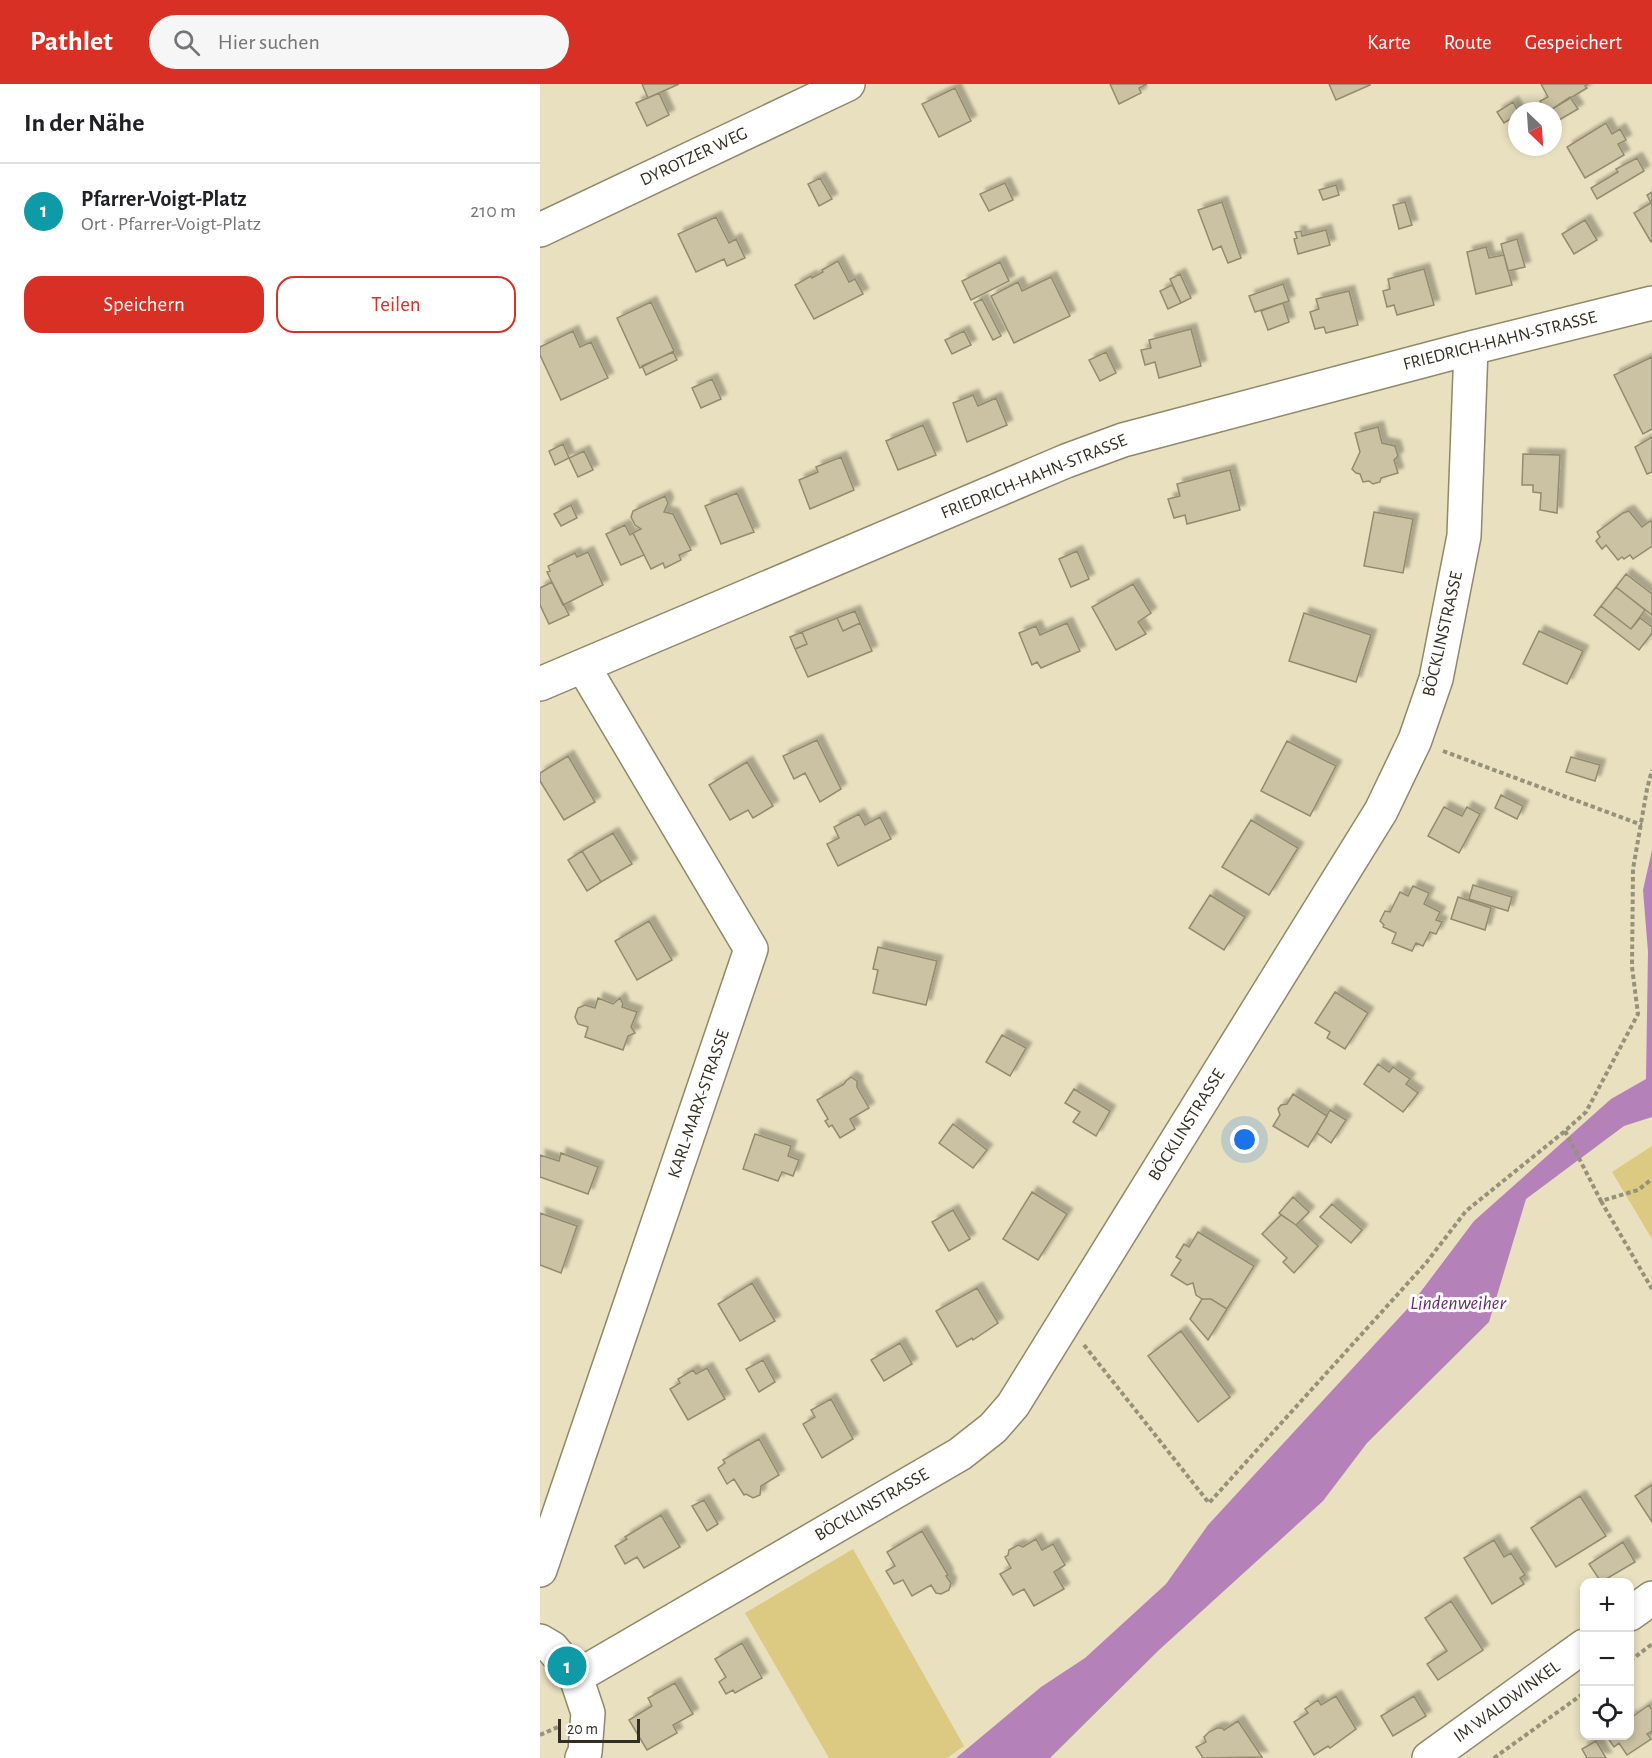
<!DOCTYPE html>
<html lang="de">
<meta charset="utf-8">
<style>
:root{--surface:#fff;--page:#f6f6f6;--text:#202124;--muted:#757577;--line:#e0e0e0;--accent:#d93025}
body{margin:0;font-family:"Alegreya Sans",sans-serif;background:var(--page);color:var(--text)}
.controls{position:absolute;right:18px;bottom:18px;display:grid;overflow:hidden;border-radius:12px;box-shadow:0 3px 9px #0003}
.controls button{width:54px;height:54px;display:grid;place-items:center;padding:0;border:0;border-bottom:2px solid var(--line);background:var(--surface);color:var(--text);font:30px sans-serif}
.compass{position:absolute;left:968px;top:18px;width:54px;height:54px;border-radius:50%;background:var(--surface);box-shadow:0 3px 9px #0003;rotate:155deg}
.scale{position:absolute;left:18px;bottom:15px;width:82px;box-sizing:border-box;padding-left:6px;border:3px solid #322f22;border-top:0;font-size:16px;line-height:21px;white-space:nowrap;color:#322f22;-webkit-text-stroke:4px #fff;paint-order:stroke}
.you{position:absolute;left:705px;top:1056px;width:21px;height:21px;margin:-15px;border:4px solid #fff;border-radius:50%;background:#1a73e8;box-shadow:0 0 0 9px #1a73e833}
.badge{display:grid;place-items:center;width:39px;height:39px;border-radius:50%;background:var(--accent);color:#fff;font-size:20px;font-weight:700}
.pin{position:absolute;translate:-50% -50%;border:3px solid #fff;box-shadow:0 2px 6px #0006}
.list{margin:0;padding:0;list-style:none}
h2{display:flex;justify-content:space-between;align-items:center;height:78px;margin:0;padding:0 24px;font-size:26px}
h2 small{font-size:20px;font-weight:400;color:var(--muted)}
.list li{display:grid;grid-template-columns:39px 1fr auto;gap:18px;align-items:center;box-sizing:border-box;height:96px;padding:0 24px;border-top:2px solid var(--line)}
.list b{display:block;font-size:22px;white-space:nowrap}
.list p{margin:0;font-size:20px;white-space:nowrap;color:var(--muted)}
.list em{font-size:20px;font-style:normal;color:var(--muted)}
.actions{display:flex;gap:12px;padding:18px 24px}
.actions a{flex:1;padding:14px 0;border:2px solid var(--accent);border-radius:18px;text-align:center;font-size:21px;color:var(--accent)}
.actions .main{background:var(--accent);color:#fff}
.icon{flex:none;width:33px;height:33px;fill:none;stroke:currentColor;stroke-width:2;stroke-linecap:round;stroke-linejoin:round}
.map{position:relative;flex:none;width:1112px;height:1674px;overflow:hidden}
header{display:flex;align-items:center;gap:36px;box-sizing:border-box;height:84px;padding:0 30px;background:var(--accent);color:#fff}
header strong{font-size:28px}
nav{display:flex;gap:33px;margin-inline-start:auto;font-size:21px}
.search{width:420px;height:54px;background:var(--page);display:flex;align-items:center;gap:15px;box-sizing:border-box;padding:0 21px;border-radius:33px;color:var(--muted);font-size:22px}
main{display:flex}
aside{flex:1;background:var(--surface)}
.map>svg:first-child{display:block}
.green{fill:#dcca83}
.water{fill:#b482b9}
.building{fill:#cac2a2;stroke:#938b6d;stroke-width:1.5;filter:url(#shadow)}
.lines{fill:none;stroke-linecap:round;stroke-linejoin:round}
.minor-casing{stroke:#8f886a;stroke-width:36}
.path{stroke:#969179;stroke-width:4;stroke-dasharray:4.5 3;stroke-linecap:butt}
.minor{stroke:#fff;stroke-width:33}
.labels{text-anchor:middle;dominant-baseline:central;stroke-width:6;stroke-linejoin:round;paint-order:stroke}
.street-label{font-size:18px;fill:#322f22;stroke:#fff}
.water-label{font-size:20px;font-style:italic;fill:#672a6e;stroke:#fff}
</style>
<header>
<strong>Pathlet</strong>
<div class="search"><svg class="icon" aria-label="search" viewBox="0 0 24 24"><circle cx="10" cy="10" r="6"/><path d="M15 15l6 6"/></svg>Hier suchen</div>
<nav><a>Karte</a><a>Route</a><a>Gespeichert</a></nav>
</header>
<main>
<aside>
<h2>In der Nähe<small></small></h2>
<ul class="list">
<li><span class="badge" style="background:#0f9aa8">1</span><div><b>Pfarrer-Voigt-Platz</b><p>Ort · Pfarrer-Voigt-Platz</p></div><em>210 m</em></li>
</ul>
<div class="actions"><a class="main">Speichern</a><a>Teilen</a></div>
</aside>
<div class="map">
<svg width="1112" height="1674" viewBox="0 0 1112 1674">
<defs>
<filter id="shadow"><feDropShadow dx="5.5" dy="-5.5" stdDeviation="1.5" flood-color="#0004"/></filter>
</defs>
<rect width="100%" height="100%" fill="#e8e0bf"/>
<!-- green -->
<path class="green" d="M1112,1062V1155L1072,1088Z
M313,1465L424,1662L407,1674H289L205,1529Z"/>
<!-- water -->
<path class="water" d="M1112,766V1033L1084,1042L986,1115L949,1238L827,1359L783,1417L619,1566L510,1674H416L501,1603L545,1574L626,1500L668,1441L870,1222L934,1137L1071,1015L1106,995L1108,868L1103,806Z"/>
<!-- building -->
<path class="building" d="M102,0H139L108,14Z
M570,0H607L599,4L601,9L579,20Z
M789,0H830V1L796,16Z
M1001,0H1048L1045,2L1047,4L1009,27H1005L1000,17L1008,13Z
M415,4L431,37L399,53L382,20Z
M119,9L129,31L107,42L96,19Z
M1030,13L1038,25L1014,39L1013,27H1009Z
M973,18L978,27L977,31L964,39L957,28Z
M1066,39L1072,50L1080,45L1086,56L1078,60L1084,71L1045,94L1027,63Z
M1097,74L1104,87L1057,115L1051,104L1078,88L1076,85Z
M280,94L292,115L279,122L268,100Z
M465,99L473,116L449,127L440,110Z
M796,101L799,111L783,116L779,106Z
M1112,108V157L1111,158L1094,129L1111,119L1107,111Z
M682,118L701,174L688,179L681,162L673,166L658,126Z
M865,118L872,141L859,145L853,121Z
M176,133L189,159L196,155L205,174L187,182L184,175L156,188L138,150Z
M1045,136L1057,156L1034,170L1022,150Z
M786,146L790,161L758,170L754,155L757,154L755,148L761,147L762,152Z
M977,155L985,183L968,187L961,160Z
M946,163L949,174L964,171L972,201L936,210L927,168Z
M298,177L309,198L315,195L323,210L274,235L255,201L271,192L272,194L283,188L282,186Z
M460,178L469,197L431,216L422,197Z
M884,185L894,221L857,231L854,221L847,223L843,207L850,205L848,195Z
M640,190L651,214L641,219L630,195Z
M511,193L530,232L474,259L451,212L478,198L482,207Z
M743,200L749,217L715,228L709,212Z
M632,201L641,219L628,225L620,207Z
M809,207L818,241L786,249L784,243L775,245L770,228L779,225L776,215Z
M442,215L461,252L453,256L434,219Z
M111,218L134,267L100,284L77,234Z
M743,219L749,238L728,246L721,227Z
M651,245L661,282L619,294L615,278L605,281L601,266L611,264L609,256Z
M33,247L40,263L51,258L68,294L21,316L0,271V263Z
M424,247L431,261L412,270L405,256Z
M133,268L137,276L106,291L102,282Z
M566,268L576,289L560,297L549,276Z
M1112,273V345L1103,350L1074,291Z
M172,295L181,315L161,324L152,304Z
M433,311L438,322L456,314L467,341L427,358L413,319Z
M383,341L396,371L358,386L346,357Z
M838,343L842,359L855,362L858,372L854,376L858,389L841,394L840,398L833,400L829,397L823,398L820,390L816,389L812,385L820,368L815,349Z
M1112,353V388L1107,390L1095,363Z
M23,360L29,374L15,381L9,367Z
M44,367L53,386L38,393L29,374Z
M983,370L1020,371L1017,429L1000,426L1001,409L993,408V401H982Z
M301,373L314,406L270,425L259,396L278,388L276,383Z
M690,386L700,426L647,440L645,431L634,434L628,415L640,412L637,400Z
M197,409L214,448L181,460L165,422Z
M125,412L128,419L124,428L133,430L151,466L139,471L141,476L125,484L123,479L111,485L93,449L101,445L95,441L91,433L93,427Z
M31,421L37,434L21,442L14,430Z
M1089,427L1102,443L1110,437L1112,439V462L1093,475L1090,471L1084,475L1082,473L1078,476L1066,461L1062,465L1056,457L1060,453L1057,448L1083,429Z
M834,428L873,435L863,489L824,482Z
M85,441L90,451L93,449L104,471L81,481L66,450Z
M537,467L549,495L531,503L519,475Z
M48,468L63,501L23,521L7,488L10,487L8,482L35,469L37,473Z
M1086,490L1112,510V531L1076,503Z
M12,498L29,531L9,540L0,521V504Z
M593,500L611,529L598,538L606,550L576,566L552,523Z
M1076,503L1105,526L1091,545L1061,522Z
M1061,522L1091,545L1100,534L1112,543V549L1099,566L1054,531Z
M315,527L320,539L303,547L297,534Z
M764,529L831,551L816,598L749,577Z
M297,534L303,547L320,539L332,567L268,593L255,565L267,560L262,548Z
M527,539L540,567L501,584L497,578L492,581L479,549L496,542L500,551Z
M999,547L1043,567L1027,600L983,580Z
M262,548L267,560L255,565L250,553Z
M277,656L301,705L280,718L265,689L254,695L243,672Z
M747,657L796,682L770,732L721,707Z
M28,672L55,718L24,736L0,697V689Z
M1031,673L1060,681L1055,697L1026,688Z
M207,678L233,722L213,734L208,726L190,736L169,701Z
M961,711L983,722L977,735L955,724Z
M904,723L922,732L927,723L940,730L919,769L888,752Z
M319,730L325,741L340,733L351,755L298,782L287,760L299,754L294,743Z
M711,736L758,764L729,811L682,783Z
M73,749L92,780L61,798L42,767Z
M42,767L61,798L47,807L28,776Z
M933,801L972,813L968,827L929,815Z
M873,802L889,809L884,820L900,828L896,836L902,838L896,850L890,848L883,862L876,859L872,867L852,859L856,849L843,843L844,841L840,837L845,827L850,828L860,808L868,812Z
M670,811L705,833L684,866L649,844Z
M918,813L951,824L945,846L911,835Z
M109,837L132,876L97,896L75,857Z
M338,863L397,877L386,921L333,909L338,886L333,885Z
M795,908L828,929L805,965L787,954L790,948L775,939Z
M58,914L73,920L80,914L83,920L82,923L97,928L91,943L95,949L88,952L83,966L45,953L48,943L38,940L35,933L38,924L45,921L55,924Z
M462,951L486,964L470,992L446,978Z
M838,980L849,988L853,983L870,995L866,1000L878,1009L863,1028L824,1000Z
M311,993L317,997V1003L329,1024L310,1035L315,1045L300,1054L292,1041L289,1043L285,1037L288,1035L277,1016L304,1000L306,997Z
M534,1005L570,1027L556,1052L533,1038L540,1028L525,1019Z
M753,1010L787,1032L768,1063L733,1042L740,1031L738,1025L741,1021L747,1020Z
M790,1026L806,1036L791,1059L777,1049Z
M413,1040L447,1066L433,1084L399,1059Z
M215,1050L251,1062L248,1072L259,1076L253,1092L242,1088L238,1097L203,1085Z
M21,1069L58,1083L48,1110L0,1093V1071L19,1077Z
M492,1108L527,1130L498,1176L463,1155Z
M753,1113L769,1128L756,1141L739,1129Z
M792,1120L822,1146L811,1159L780,1133Z
M413,1126L430,1155L409,1167L392,1138Z
M0,1129L37,1142L21,1189L0,1181Z
M741,1131L756,1141L778,1162L754,1189L743,1178L747,1174L722,1150Z
M658,1148L714,1182L687,1225L671,1215H662L656,1211L653,1199L647,1201L631,1191L641,1176L636,1173L644,1160L649,1163Z
M212,1199L235,1237L200,1257L178,1220Z
M437,1204L458,1239L433,1256L432,1254L417,1263L396,1227Z
M662,1215H671L687,1225L668,1256L650,1235Z
M641,1247L690,1313L658,1338L608,1272Z
M360,1259L372,1280L344,1297L331,1276Z
M223,1276L235,1298L219,1308L206,1285Z
M167,1284L185,1315L148,1336L130,1305L140,1299L138,1295L153,1286L156,1290Z
M291,1315L313,1355L282,1374L263,1340L275,1333L271,1326Z
M219,1355L239,1391L221,1402L220,1411L213,1414L206,1410L204,1411L194,1395L187,1400L178,1384L185,1379L183,1376Z
M1112,1401V1438L1095,1412Z
M1040,1412L1066,1452L1016,1483L991,1444Z
M164,1416L178,1440L167,1447L152,1422Z
M121,1431L140,1463L104,1484L97,1473L85,1480L75,1462L87,1455L85,1453Z
M382,1447L408,1491L406,1492L411,1499L409,1506L401,1510L396,1509L391,1501L372,1512L363,1496L354,1500L346,1487L355,1482L347,1468Z
M496,1455L502,1466L513,1460L525,1481L514,1488L524,1505L494,1522L484,1505L473,1511L460,1490L471,1484L465,1473L468,1471L469,1466L478,1461L483,1463Z
M954,1456L964,1473L971,1469L985,1491L980,1494L984,1500L952,1520L924,1474Z
M1083,1458L1095,1478L1061,1498L1049,1480Z
M911,1517L943,1566L898,1596L887,1580L907,1567L885,1534Z
M202,1559L222,1594L195,1609L193,1606L186,1610L179,1598L186,1593L175,1575Z
M135,1599L153,1630L133,1641L137,1649L107,1666L89,1636L112,1622L108,1614Z
M796,1612L816,1645L790,1664L788,1662L774,1671L754,1638L768,1629L765,1625L778,1616L781,1621Z
M874,1612L886,1632L853,1652L841,1632Z
M1109,1621L1112,1626V1647L1107,1650L1111,1655L1087,1671L1079,1659L1074,1663L1067,1653L1090,1652V1632L1092,1633Z
M698,1637L722,1673L663,1674L656,1663L666,1658L664,1653L669,1648L677,1644H682L684,1646Z
M1056,1657L1066,1674H1047L1042,1665Z"/>
<g class="lines">
<!-- minor casing -->
<g class="minor-casing">
<path id="minor" d="M0,146L308,0
M0,600L526,377L583,356L931,264L1112,219
M0,1486L211,865L43,582
M1090,1530L1112,1514
M0,1557L12,1564L36,1593L48,1629L45,1668L42,1674
M36,1593L420,1370L453,1344L473,1321L841,727L875,656L896,595L924,452L931,264
M889,1674L1044,1562"/>
</g>
<!-- path -->
<path class="path" d="M903,667L1102,741
M1025,1047L1061,1117L1098,1106L1112,1095
M1061,1117L1112,1205
M544,1261L669,1419L886,1179L926,1127L1025,1047L1046,1028L1098,930L1092,883L1093,785L1107,705L1112,686
M1090,1577L1112,1560
M0,1651L18,1643
M954,1674L1044,1609"/>
<!-- minor -->
<use href="#minor" class="minor"/>
</g>
<g class="labels">
<!-- street labels -->
<g class="street-label">
<text transform="translate(154 73) rotate(-25)">DYROTZER WEG</text>
<text transform="translate(960 257) rotate(-14)">FRIEDRICH-HAHN-STRASSE</text>
<text transform="translate(494 393) rotate(-22)">FRIEDRICH-HAHN-STRASSE</text>
<text transform="translate(903 550) rotate(-77)">BÖCKLINSTRASSE</text>
<text transform="translate(159 1020) rotate(-71)">KARL-MARX-STRASSE</text>
<text transform="translate(647 1041) rotate(-58)">BÖCKLINSTRASSE</text>
<text transform="translate(332 1421) rotate(-30)">BÖCKLINSTRASSE</text>
<text transform="translate(967 1618) rotate(-36)">IM WALDWINKEL</text>
</g>
<!-- water labels -->
<g class="water-label">
<text x="918" y="1219">Lindenweiher</text>
</g>
</g>
</svg>
<div class="controls">
<button>+</button>
<button>−</button>
<button><svg class="icon" aria-label="locate" viewBox="0 0 24 24"><circle cx="12" cy="12" r="6"/><path d="M12 2v4M12 18v4M2 12h4M18 12h4"/></svg></button>
</div>
<svg class="compass" viewBox="-18 -18 36 36"><path d="M0-13l5 13h-10z" fill="#e53935"/><path d="M0 13l5-13h-10z" fill="#757577"/></svg>
<div class="scale">20 m</div>
<div class="you"></div>
<div class="pin badge" style="left:27px;top:1582px;background:#0f9aa8">1</div>
</div>
</main>
